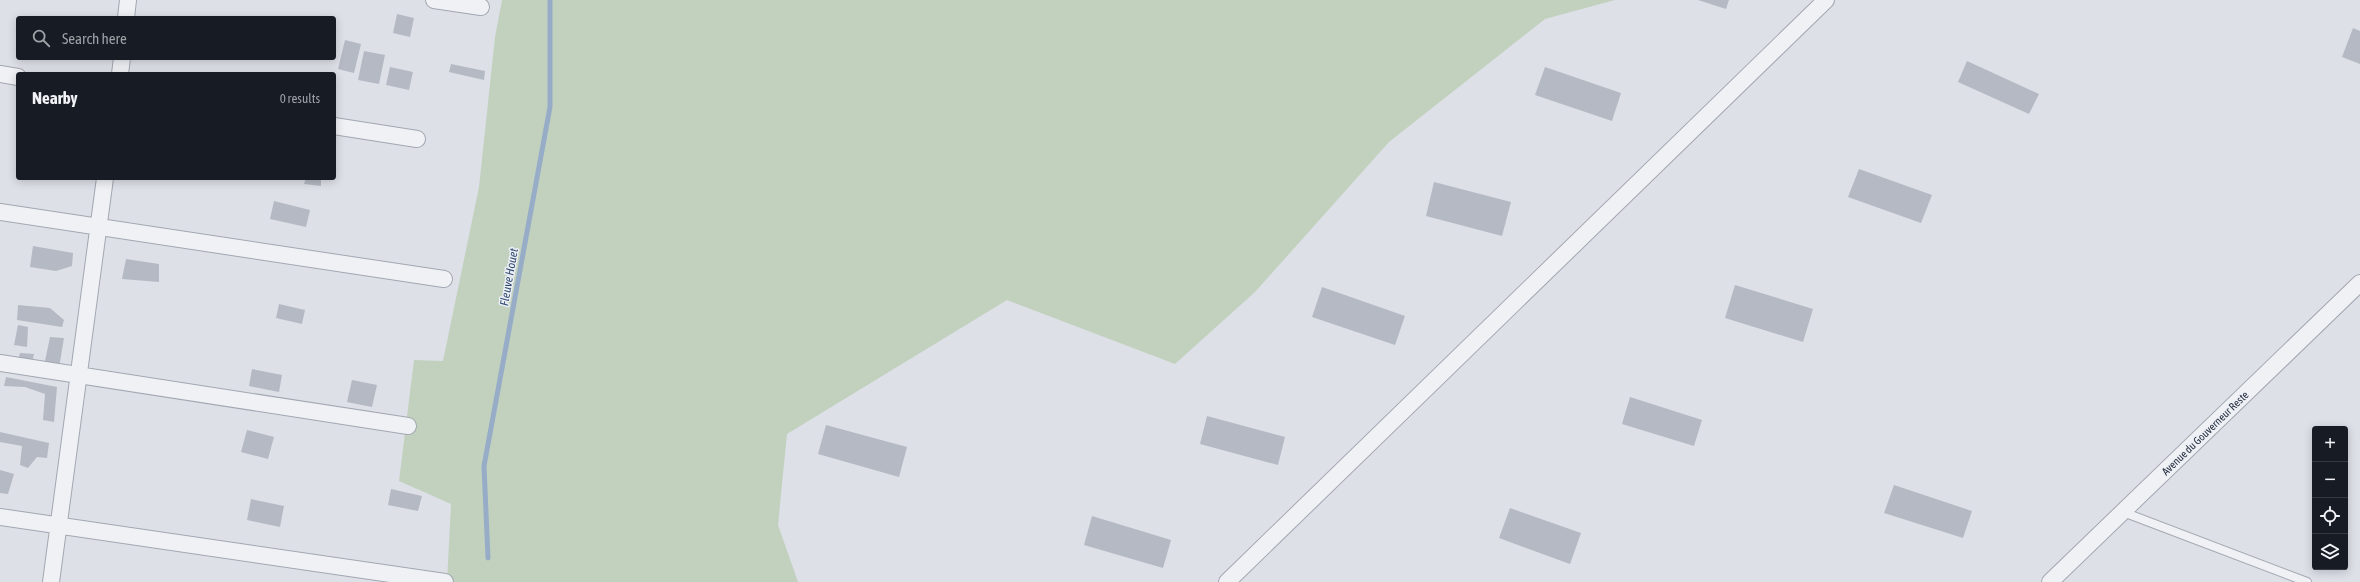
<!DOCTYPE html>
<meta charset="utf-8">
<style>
:root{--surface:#171b24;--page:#20242c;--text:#f1f3f6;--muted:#9ea1a6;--line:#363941}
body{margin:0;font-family:"Asap Condensed",sans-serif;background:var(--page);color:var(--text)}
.controls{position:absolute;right:12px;bottom:12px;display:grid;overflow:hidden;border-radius:4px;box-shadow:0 2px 10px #0003}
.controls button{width:36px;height:36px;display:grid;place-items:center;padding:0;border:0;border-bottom:1px solid var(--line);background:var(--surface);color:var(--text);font:20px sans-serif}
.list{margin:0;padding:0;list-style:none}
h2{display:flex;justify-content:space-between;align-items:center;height:52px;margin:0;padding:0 16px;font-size:17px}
h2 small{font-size:13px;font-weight:400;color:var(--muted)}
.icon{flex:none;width:22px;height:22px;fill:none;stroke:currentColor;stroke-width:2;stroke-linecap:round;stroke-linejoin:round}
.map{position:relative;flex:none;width:2360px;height:582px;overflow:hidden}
.search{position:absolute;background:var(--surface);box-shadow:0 2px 10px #0003;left:16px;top:16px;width:320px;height:44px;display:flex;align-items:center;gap:10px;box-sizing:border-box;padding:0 14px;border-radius:4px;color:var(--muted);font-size:15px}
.panel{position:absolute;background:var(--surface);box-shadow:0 2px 10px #0003;left:16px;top:72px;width:320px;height:108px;border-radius:4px}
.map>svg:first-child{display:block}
.green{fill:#c2d1be}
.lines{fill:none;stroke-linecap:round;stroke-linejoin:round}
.stream{stroke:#97adc7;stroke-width:5}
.building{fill:#b4b9c3}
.service-casing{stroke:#a2a7b1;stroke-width:10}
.minor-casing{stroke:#a2a7b1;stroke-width:18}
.service{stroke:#eff1f5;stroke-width:8}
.minor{stroke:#eff1f5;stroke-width:16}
.labels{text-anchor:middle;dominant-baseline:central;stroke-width:3;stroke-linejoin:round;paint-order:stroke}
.street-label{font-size:11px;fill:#262e3d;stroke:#eceff5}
.water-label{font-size:12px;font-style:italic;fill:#314b71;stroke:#eceff5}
</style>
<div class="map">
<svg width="2360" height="582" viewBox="0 0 2360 582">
<rect width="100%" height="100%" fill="#dde0e7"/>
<!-- green -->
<path class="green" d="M502,0H1615L1545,19L1389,142L1255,292L1175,364L1007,300L787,434L778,525L798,582H447L451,504L399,481L414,360L443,361L479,187L495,37Z"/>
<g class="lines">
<!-- stream -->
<path class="stream" d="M488,558L484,466L550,107V0"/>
</g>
<!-- building -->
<path class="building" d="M1698,0H1729L1726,9Z
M397,14L414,18L410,37L393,33Z
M2353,28L2360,31V64L2342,57Z
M345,40L361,44L354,73L338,69Z
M364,51L385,55L379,84L358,80Z
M1967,61L2039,94L2029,114L1958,82Z
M451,64L485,71L484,80L449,72Z
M390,67L413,72L409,90L386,85Z
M1545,67L1621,93L1612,121L1535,95Z
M1859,169L1932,195L1921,223L1848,197Z
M306,178H321V186L304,184Z
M1434,182L1511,202L1502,236L1426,216Z
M274,201L310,210L306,227L270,219Z
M33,246L73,253L72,266L56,271L30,267Z
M126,259L159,264V282L122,279Z
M1735,285L1813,309L1803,342L1725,318Z
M1322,287L1405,316L1395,345L1312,317Z
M279,304L305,310L302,324L276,318Z
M18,305L50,308L64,320L62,327L17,320Z
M18,325L28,327L27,347L14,345Z
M50,337L64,338L59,368L44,366Z
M20,353L34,354L32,363L18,361Z
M252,369L282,375L279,392L249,386Z
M6,377L57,387L54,422L43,420L45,394L25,387L4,386Z
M352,380L377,385L372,407L347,402Z
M1630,397L1702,420L1694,446L1622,424Z
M1207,416L1285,437L1278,465L1200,444Z
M826,425L907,447L899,477L818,454Z
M247,430L274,437L268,459L241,452Z
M0,432L49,443L47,458L37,457L28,468L20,465L22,446L0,442Z
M0,470L14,474L8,494L0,493Z
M1894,485L1972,511L1963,538L1884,513Z
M391,489L422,496L418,511L388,505Z
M251,499L284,506L280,527L247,520Z
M1510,508L1581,533L1570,564L1499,538Z
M1092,516L1171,540L1163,568L1084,545Z"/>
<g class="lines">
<!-- service casing -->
<g class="service-casing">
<path id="service" d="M2123,512L2307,582"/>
</g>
<!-- minor casing -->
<g class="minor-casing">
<path id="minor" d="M434,0L481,7
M126,18L128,0
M0,74L18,77
M120,74L122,58
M334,126L417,139
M0,212L444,279
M0,363L408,426
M0,517L445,582
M51,582L105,178
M1227,582L1826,0
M2050,582L2360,283"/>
</g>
<!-- service -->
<use href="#service" class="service"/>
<!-- minor -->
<use href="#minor" class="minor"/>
</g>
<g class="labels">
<!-- street labels -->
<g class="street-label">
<text transform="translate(2205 433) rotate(-44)">Avenue du Gouverneur Reste</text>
</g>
<!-- water labels -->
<g class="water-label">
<text transform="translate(509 277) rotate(-80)">Fleuve Houet</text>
</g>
</g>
</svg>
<div class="controls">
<button>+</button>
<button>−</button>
<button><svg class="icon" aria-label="locate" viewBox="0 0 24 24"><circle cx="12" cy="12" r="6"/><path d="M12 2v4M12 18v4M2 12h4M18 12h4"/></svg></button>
<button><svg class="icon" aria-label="layers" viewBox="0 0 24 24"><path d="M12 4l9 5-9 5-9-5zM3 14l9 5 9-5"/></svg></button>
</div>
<div class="search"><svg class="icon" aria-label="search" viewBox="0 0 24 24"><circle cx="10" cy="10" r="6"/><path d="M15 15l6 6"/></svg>Search here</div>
<section class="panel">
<h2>Nearby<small>0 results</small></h2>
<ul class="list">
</ul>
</section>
</div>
